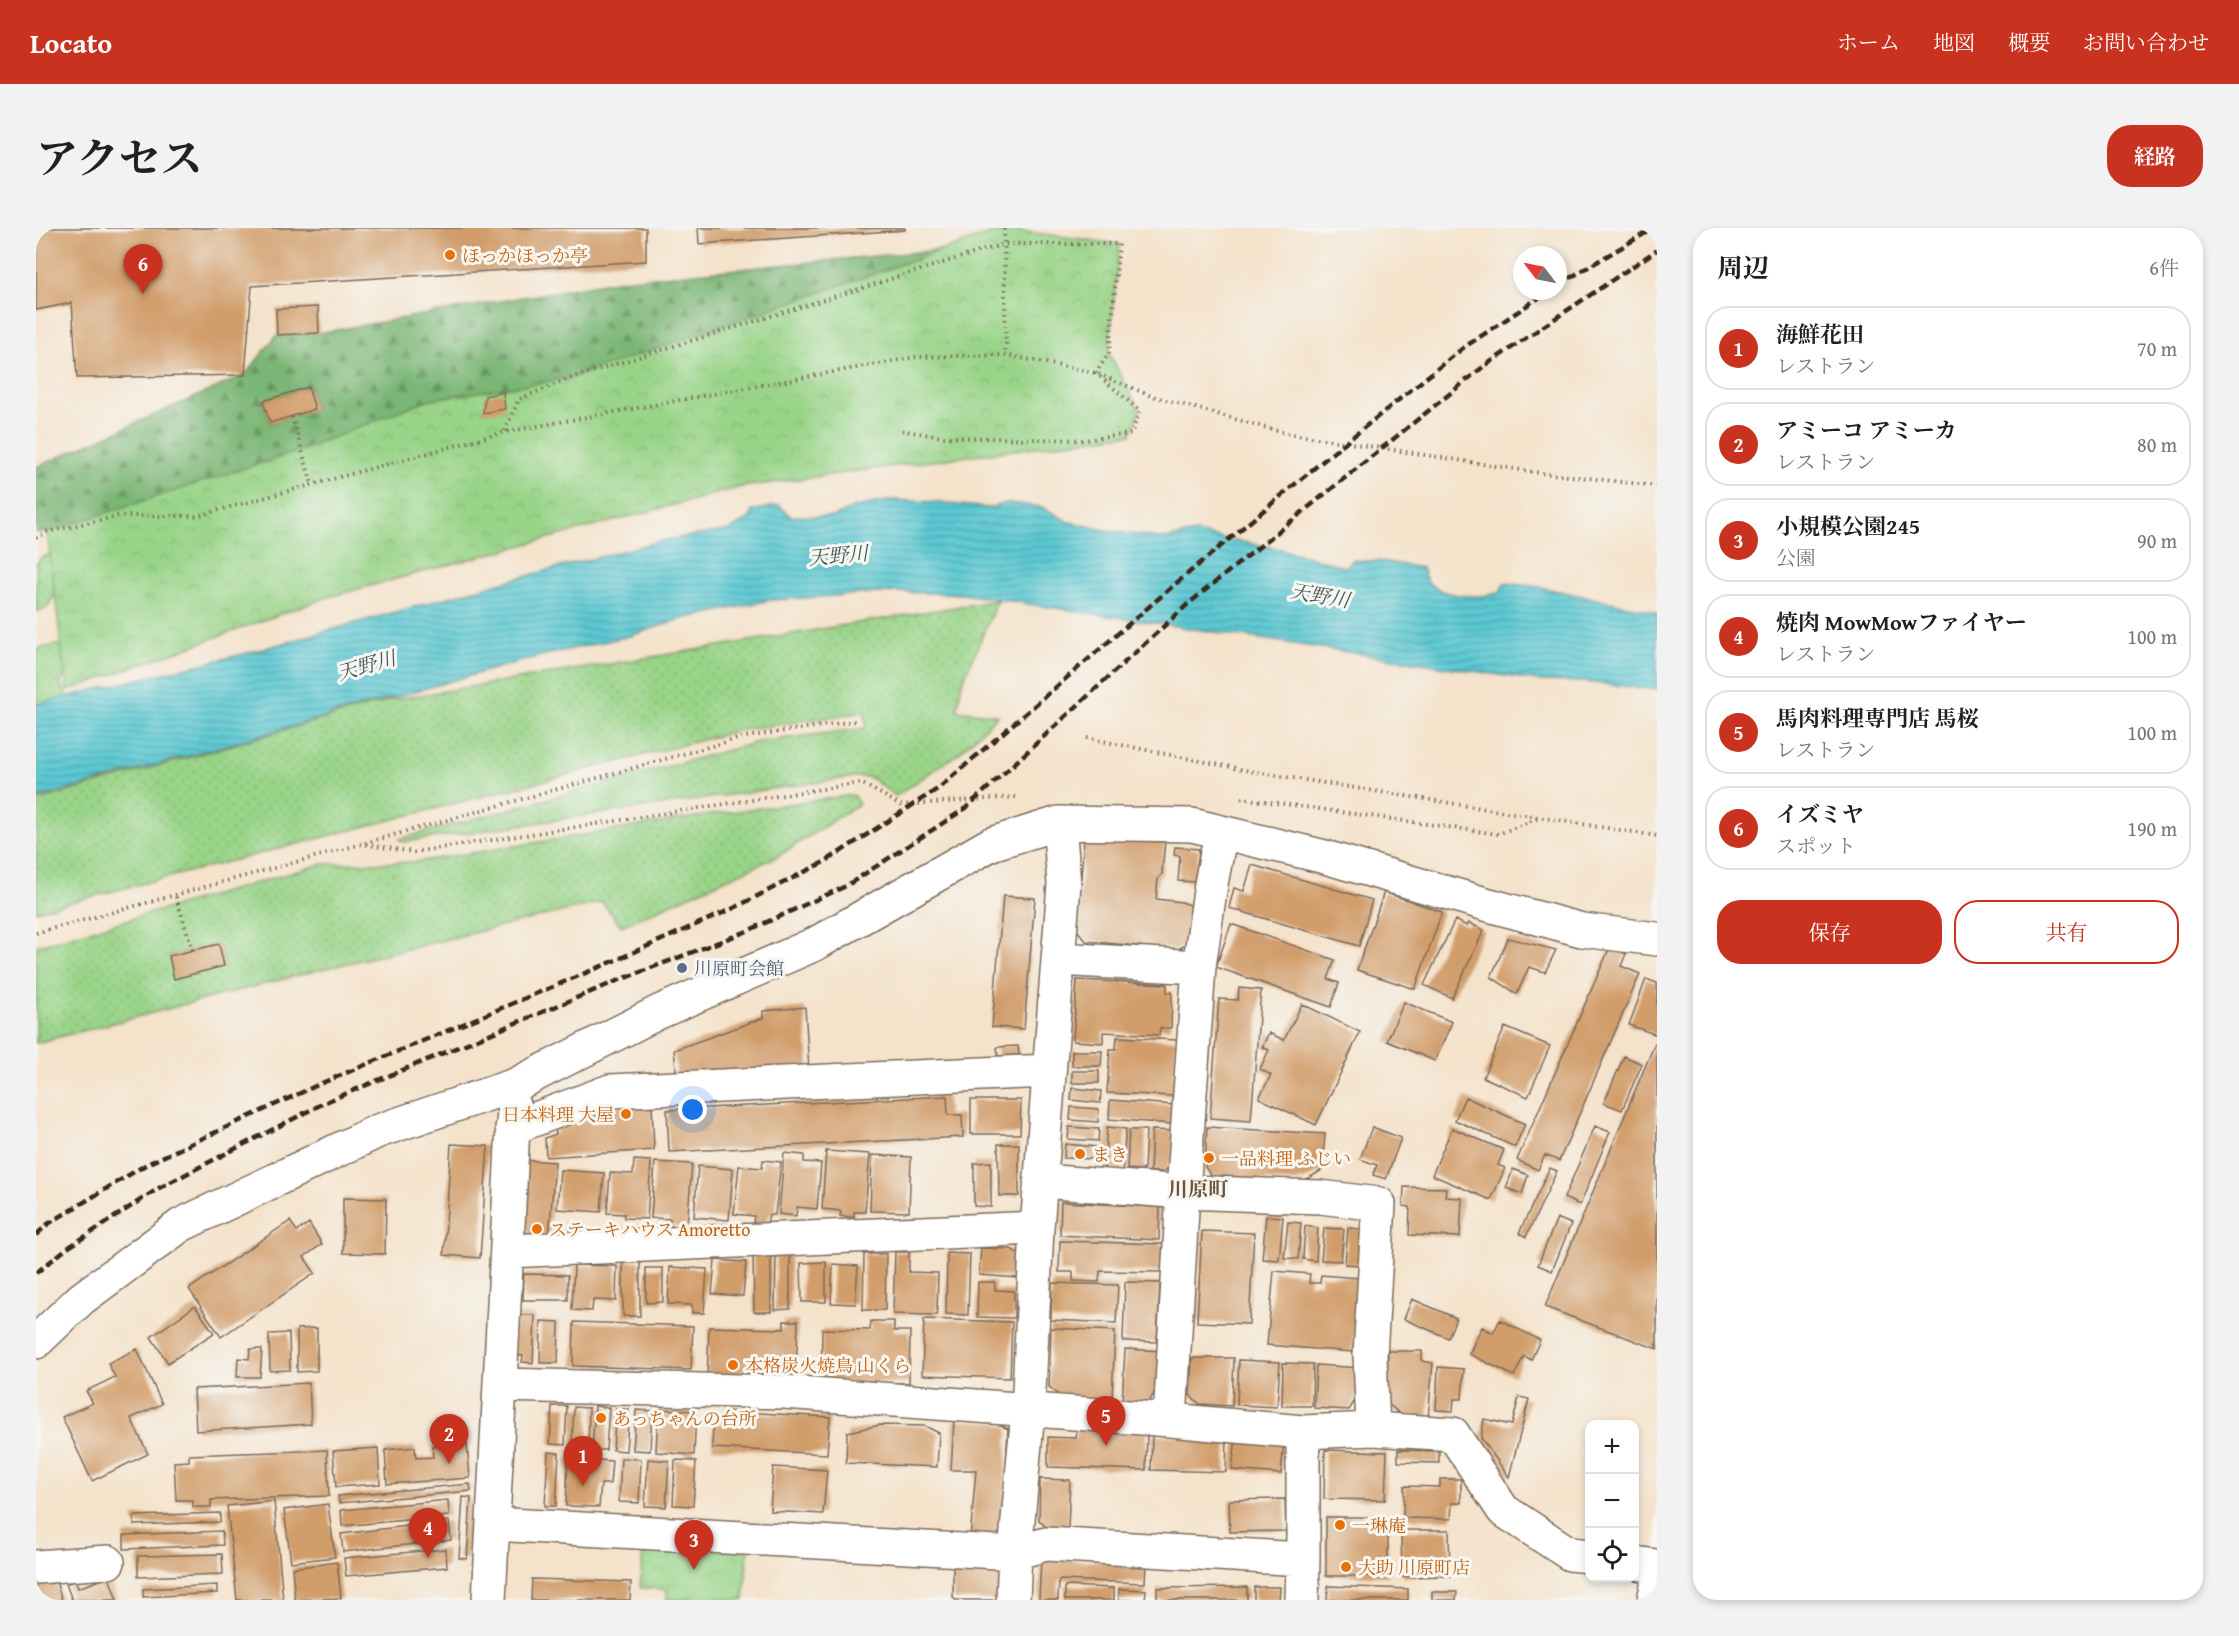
<!DOCTYPE html>
<html lang="ja">
<meta charset="utf-8">
<style>
:root{--surface:#fff;--page:#f2f2f2;--text:#202124;--muted:#757577;--line:#e0e0e0;--accent:#c8321e}
body{margin:0;font-family:"Gentium Book Plus","Noto Serif JP",serif;background:var(--page);color:var(--text)}
.controls{position:absolute;right:18px;bottom:18px;display:grid;overflow:hidden;border-radius:12px;box-shadow:0 3px 9px #0003}
.controls button{width:54px;height:54px;display:grid;place-items:center;padding:0;border:0;border-bottom:2px solid var(--line);background:var(--surface);color:var(--text);font:30px sans-serif}
.compass{position:absolute;left:1477px;top:18px;width:54px;height:54px;border-radius:50%;background:var(--surface);box-shadow:0 3px 9px #0003;rotate:302deg}
.you{position:absolute;left:657px;top:882px;width:21px;height:21px;margin:-15px;border:4px solid #fff;border-radius:50%;background:#1a73e8;box-shadow:0 0 0 9px #1a73e833}
.badge{display:grid;place-items:center;width:39px;height:39px;border-radius:50%;background:var(--accent);color:#fff;font-size:20px;font-weight:700}
.pin{position:absolute;translate:-50% -50px;filter:drop-shadow(0 2px 3px #0008)}
.pin::after{content:'';position:absolute;top:32px;width:21px;height:18px;background:inherit;clip-path:polygon(0 0,100% 0,50% 100%)}
.list{margin:0;padding:0;list-style:none}
h2{display:flex;justify-content:space-between;align-items:center;height:78px;margin:0;padding:0 24px;font-size:26px}
h2 small{font-size:20px;font-weight:400;color:var(--muted)}
.list li{display:grid;grid-template-columns:39px 1fr auto;gap:18px;align-items:center;box-sizing:border-box;height:84px;margin:0 12px 12px;padding:0 12px;border:2px solid var(--line);border-radius:24px}
.list b{display:block;font-size:22px;white-space:nowrap}
.list p{margin:0;font-size:20px;white-space:nowrap;color:var(--muted)}
.list em{font-size:20px;font-style:normal;color:var(--muted)}
.actions{display:flex;gap:12px;padding:18px 24px}
.actions a{flex:1;padding:14px 0;border:2px solid var(--accent);border-radius:24px;text-align:center;font-size:21px;color:var(--accent)}
.actions .main{background:var(--accent);color:#fff}
.icon{flex:none;width:33px;height:33px;fill:none;stroke:currentColor;stroke-width:2;stroke-linecap:round;stroke-linejoin:round}
.map{position:relative;flex:none;width:1621px;height:1372px;overflow:hidden;border-radius:24px}
header{display:flex;align-items:center;gap:36px;box-sizing:border-box;height:84px;padding:0 30px;background:var(--accent);color:#fff}
header strong{font-size:28px}
nav{display:flex;gap:33px;margin-inline-start:auto;font-size:21px}
.intro{display:flex;align-items:center;justify-content:space-between;box-sizing:border-box;height:144px;padding:0 36px}
h1{margin:0;font-size:42px}
.button{padding:15px 27px;border-radius:24px;background:var(--accent);color:#fff;font-size:21px;font-weight:700}
main{display:flex;gap:36px;padding:0 36px}
aside{flex:1;background:var(--surface);border-radius:24px;box-shadow:0 3px 9px #0003}
.map>svg:first-child{display:block}
.grass{fill:url(#grass-dots);stroke:#6a7f53;stroke-width:1.5;fill-rule:evenodd}
.forest{fill:url(#forest-firs);stroke:#5a7049;stroke-width:1.5;fill-rule:evenodd}
.park{fill:url(#park-crowns);stroke:#6a7f53;stroke-width:1.5}
.water{fill:url(#water-rules);stroke:#4c7a78;stroke-width:1.5}
.building{fill:#d19d6b}
.lines{fill:none;stroke-linecap:round;stroke-linejoin:round}
.minor-casing{stroke:#7c6a5a;stroke-width:36}
.path{stroke:#7c6a5a;stroke-width:4;stroke-dasharray:1.5 4.5;stroke-linecap:butt}
.minor{stroke:#fff;stroke-width:33}
.rail{stroke:#3b2a1e;stroke-width:4.5;stroke-dasharray:9 4.5;stroke-linecap:butt}
.food-dot{fill:#e8710a;stroke:#f6f6f2;stroke-width:2}
.service-dot{fill:#5c6f8a;stroke:#f6f6f2;stroke-width:2}
.labels{text-anchor:middle;dominant-baseline:central;stroke-width:6;stroke-linejoin:round;paint-order:stroke}
.food-label{font-size:18px;fill:#c56008;stroke:#f6f6f2;text-anchor:start}
.service-label{font-size:18px;fill:#4e5e75;stroke:#f6f6f2;text-anchor:start}
.water-label{font-size:20px;font-style:italic;fill:#455a54;stroke:#f6f6f2}
.neighbourhood-label{font-size:20px;font-weight:bold;fill:#705239;stroke:#f6f6f2}
</style>
<header>
<strong>Locato</strong>
<nav><a>ホーム</a><a>地図</a><a>概要</a><a>お問い合わせ</a></nav>
</header>
<div class="intro"><h1>アクセス</h1><a class="button">経路</a></div>
<main>
<div class="map">
<svg width="1621" height="1372" viewBox="0 0 1621 1372">
<defs>
<pattern id="grass-dots" width="8" height="8" patternUnits="userSpaceOnUse" patternTransform="scale(1.5)"><rect width="8" height="8" fill="#99d488"/><path d="M2 2h.1M6 6h.1" fill="none" stroke="#85b675" stroke-width="1.8" stroke-linecap="round"/></pattern>
<pattern id="forest-firs" width="22" height="20" patternUnits="userSpaceOnUse" patternTransform="scale(1.5)"><rect width="22" height="20" fill="#7ab674"/><path d="M5 1l3.5 6h-7zM16 11l3.5 6h-7z" fill="#65945f"/></pattern>
<pattern id="park-crowns" width="20" height="18" patternUnits="userSpaceOnUse" patternTransform="scale(1.5)"><rect width="20" height="18" fill="#99d488"/><path d="M2 6a3 3 0 1 1 6 0M12 15a3 3 0 1 1 6 0" fill="none" stroke="#85b675"/></pattern>
<pattern id="water-rules" width="6" height="5" patternUnits="userSpaceOnUse" patternTransform="scale(1.5)"><rect width="6" height="5" fill="#5cc9d3"/><path d="M0 2.5h6" fill="none" stroke="#4da3ab"/></pattern>
</defs>
<rect width="100%" height="100%" fill="#f6f6f2"/>
<filter id="ink" filterUnits="userSpaceOnUse"><feTurbulence type="fractalNoise" baseFrequency=".0167" numOctaves="2"/><feDisplacementMap in="SourceGraphic" scale="12" xChannelSelector="R" yChannelSelector="G"/><feConvolveMatrix kernelMatrix="1 2 1 2 8 2 1 2 1" color-interpolation-filters="sRGB"/></filter>
<filter id="wash" filterUnits="userSpaceOnUse"><feTurbulence type="fractalNoise" baseFrequency=".008" numOctaves="4" result="noise"/><feDisplacementMap in="SourceGraphic" scale="24" xChannelSelector="R" yChannelSelector="G"/><feGaussianBlur stdDeviation="1.35" result="paint"/><feColorMatrix in="noise" values="0 0 0 0 0 0 0 0 0 0 0 0 0 0 0 0 0 1.4 0 .05"/><feComposite in="paint" operator="in"/></filter>
<g filter="url(#wash)">
<rect width="100%" height="100%" fill="#f4e2ca"/>
<!-- grass -->
<path class="grass" d="M20,325L27,351L11,380L0,383V336L6,329Z
M962,372L926,455L921,482L962,487L923,525L860,568L833,549H819L367,614L363,611L722,514L830,500L829,484L705,502L0,683V573L354,472Z
M39,413L49,426L24,455L31,469L0,477V421Z
M817,567L823,576L742,628L585,698L566,674L271,745L0,815V718L286,636L379,634L666,588ZM182,716L188,738L138,751L133,728Z"/>
<!-- forest -->
<path class="forest" d="M968,16L535,150L391,172L321,245L11,304L0,305V239L209,147L241,107L283,105L585,52ZM272,159L279,181L234,195L227,173Z"/>
<!-- park -->
<path class="park" d="M968,1L1083,16L1073,125L1104,183L1095,206L705,259L292,369L31,463L11,304L266,222L391,172L535,150Z
M607,1322L712,1323L708,1372H631V1361L604,1360Z"/>
<!-- water -->
<path class="water" d="M856,272L896,274L952,280L971,275L1006,279L1033,294L1074,303L1129,311L1159,305L1244,321L1310,339L1316,332L1350,334L1386,340C1388,344 1389,351 1392,354C1405,369 1448,372 1465,363L1468,355L1504,359L1621,384V462L1550,454L1504,453L927,366L860,364L734,372L642,392L594,408L500,429L0,571V476L215,424L471,353L624,313L694,302L714,290L716,283L743,277L754,288L797,289L820,279Z"/>
<g id="blocks">
<!-- building -->
<path class="building" d="M0,0H610V33L216,58L209,147L41,150L36,75L0,82Z
M662,0H869V2L663,16Z
M282,79L283,105L241,107L240,81Z
M272,159L279,181L234,195L227,173Z
M467,164L469,181L447,185L449,168Z
M1067,604L1129,612L1126,646L1122,651L1120,671L1146,674L1158,679L1156,710L1142,722L1050,713L1041,702L1048,610L1066,612Z
M1139,619L1163,621L1160,654L1142,653L1144,628L1138,627Z
M1216,637L1336,672L1323,718L1193,680L1198,660L1208,663Z
M1348,664L1406,684L1379,761L1321,742Z
M967,668L999,670L988,801L956,799Z
M1419,692L1431,698L1433,695L1448,702L1416,770L1388,757Z
M1195,696L1299,732L1292,751L1303,755L1295,779L1180,739Z
M1472,710L1520,722L1509,744L1493,739L1481,766L1455,749Z
M183,716L188,738L138,751L133,728Z
M1574,719L1590,726L1585,738L1604,746L1523,933L1509,927L1502,942L1481,932Z
M1610,751L1621,755V807L1593,797Z
M1041,752L1131,756V764H1136L1135,800H1124L1123,807L1067,804V815L1037,813Z
M1203,760L1225,762L1215,893L1174,890L1183,771L1202,772Z
M1368,774L1416,794L1399,833L1351,813Z
M1266,776L1324,804L1280,897L1223,870L1235,847L1224,841L1233,822L1226,819L1233,805L1248,812Z
M769,779L773,842L641,850L638,822L727,790V783Z
M1469,799L1514,818L1492,869L1447,849Z
M1081,809L1141,812L1138,868L1071,865L1074,821H1080Z
M1619,815L1621,816V1121L1509,1079Z
M982,818L983,827L962,828L961,819Z
M1036,823H1066L1065,838H1036Z
M1588,828L1606,836L1586,882L1568,875Z
M1036,843H1063V855H1036Z
M1036,860L1065,863L1064,875L1035,872Z
M911,868L912,887H926L927,909L633,924L631,882Z
M1429,869L1489,896L1479,919L1419,892Z
M935,872H985L984,906H935Z
M1074,872L1137,877L1135,896L1073,891Z
M616,876L618,922L510,929L509,910L520,906L519,899L571,878Z
M1035,879L1063,881L1062,894L1034,892Z
M1559,898L1574,904L1544,977L1528,970Z
M1033,899L1063,901L1062,913L1032,911Z
M1071,899L1090,901L1086,943L1068,941Z
M1171,899L1289,906L1286,942L1273,950L1261,954L1183,950L1175,948L1169,939Z
M1336,899L1365,910L1350,951L1337,947L1341,937L1324,931Z
M1416,900L1468,922L1462,937L1469,940L1455,972L1396,947Z
M1093,902H1110L1108,942L1091,941Z
M1116,902L1138,903L1136,933L1128,944H1114Z
M415,916L452,918L444,1030L408,1027Z
M962,916H983V968H963Z
M1029,916L1061,919L1060,931L1028,930Z
M790,923L834,926L829,984H818V989L804,988L805,983L786,981Z
M748,925L768,927V934L785,935L781,981L761,979L760,988L743,986Z
M836,927L875,929L873,984L834,983Z
M487,932L519,934L513,1008L489,1009L482,999Z
M598,932L615,933L611,991L588,990V986L571,985L574,945L597,946Z
M727,932L745,934L739,987H733L731,995L717,994L718,988L698,986L703,938L726,940Z
M619,934L656,936L651,999L633,998L634,991L615,990Z
M955,934V979L938,978V935Z
M662,938L697,941L693,992L658,989Z
M1514,940L1521,943L1490,1009L1483,1005Z
M1477,941L1492,947L1486,966L1470,960Z
M524,942L568,945L565,984L521,981Z
M1368,959L1410,960L1409,969L1426,970L1424,1009L1373,1007L1374,979L1367,978Z
M307,970L350,971L349,1026L307,1025Z
M1025,974L1124,979L1123,1012L1024,1007Z
M1230,988L1247,989L1243,1032L1226,1031Z
M1521,990L1535,996L1516,1043L1502,1037Z
M254,993L261,1003L273,995L286,1016L268,1029L279,1045L185,1109L153,1061Z
M1252,994L1265,995L1262,1031L1248,1030Z
M1269,998L1282,1000L1280,1033L1267,1031Z
M1288,1000L1308,1001L1305,1033L1285,1032Z
M1312,1000L1325,1001L1322,1037L1309,1036Z
M1166,1003L1218,1005L1213,1096L1161,1094Z
M1024,1013L1127,1016L1126,1044L1064,1043L1063,1054L1037,1053V1044H1023Z
M945,1020L975,1021L984,1027L982,1050L943,1047Z
M859,1024H873V1044L902,1045L901,1087L857,1086Z
M911,1025L934,1026L932,1087L910,1086Z
M828,1026H850L849,1082H827Z
M717,1027H735V1084H718Z
M740,1027H754V1081L739,1082Z
M679,1032L710,1034L707,1068L676,1066Z
M587,1033H604V1088H587Z
M790,1034V1074H766L765,1035Z
M797,1036L822,1038L819,1076L795,1075Z
M538,1037L581,1038L580,1073L557,1072L556,1083L536,1082Z
M634,1039L671,1041L668,1085H656V1077L632,1076Z
M610,1040H627V1074L610,1075Z
M1238,1043L1274,1046L1273,1055H1284L1285,1047L1323,1050L1317,1124L1231,1117Z
M488,1046L532,1047V1072H487Z
M942,1054H959V1062L978,1063V1090L941,1089Z
M1089,1054L1124,1055L1121,1114L1087,1113Z
M1016,1055L1082,1057L1080,1095L1015,1092Z
M1376,1071L1420,1090L1412,1110L1368,1091Z
M159,1078L178,1105L132,1135L115,1109Z
M478,1087H499L497,1135L486,1134L487,1128L476,1127Z
M888,1091L976,1094L974,1150L886,1147Z
M1464,1092L1504,1112L1495,1132L1488,1128L1478,1148L1433,1126L1446,1099L1457,1105Z
M505,1093L523,1094L522,1135H504Z
M748,1093H762L760,1152L671,1150L673,1099L748,1101Z
M835,1093H858V1103H874L873,1155L785,1154L786,1101L834,1102Z
M538,1094L657,1098L655,1142L537,1138Z
M281,1100V1143L261,1144V1101Z
M1015,1100L1079,1103L1076,1171L1026,1169L1013,1159Z
M253,1105L254,1142L234,1143L233,1106Z
M101,1121L126,1176L95,1190L112,1226L56,1253L26,1189L57,1175L50,1163L79,1149L72,1135Z
M214,1121H226L224,1149H201L202,1130L213,1131Z
M1089,1121L1127,1123L1125,1153L1111,1177L1086,1175Z
M1352,1123H1386V1133L1397,1135L1392,1191L1365,1187L1350,1174Z
M1156,1130H1198L1196,1178L1164,1176L1154,1167Z
M1203,1132L1244,1134L1241,1179L1201,1177Z
M1247,1135L1277,1136L1276,1178H1246Z
M1280,1137L1325,1140L1326,1162L1313,1182L1278,1180Z
M1402,1139L1428,1141L1426,1171H1418L1417,1183L1400,1182Z
M273,1155L275,1196L160,1203L158,1161Z
M1483,1169L1493,1171L1473,1249L1445,1210L1448,1191L1476,1197Z
M516,1178H531L529,1217L514,1216Z
M559,1178L573,1180L570,1222H556Z
M538,1179L553,1180L552,1219L536,1218Z
M580,1181H593L590,1223L577,1222Z
M622,1181L660,1183L658,1227L620,1224Z
M600,1182L616,1183L614,1223L597,1222Z
M688,1183L794,1189L791,1226L676,1220L677,1196H687Z
M918,1192L959,1194L972,1201L967,1296L960,1312L934,1311L940,1242H915Z
M844,1197L889,1198L903,1205L901,1239L810,1235L811,1204Z
M1041,1202L1111,1203L1110,1242L1012,1239V1209L1040,1210Z
M1116,1207L1191,1210L1190,1244L1115,1242Z
M1200,1209L1248,1214L1245,1246L1196,1242Z
M431,1216L434,1250L351,1256L349,1222L379,1219L380,1230L397,1229L396,1218Z
M342,1220L344,1256L300,1259L297,1223Z
M291,1222L293,1268L175,1272V1279H157V1272H140L138,1234L153,1233V1227Z
M1289,1222L1351,1224L1349,1272L1288,1271Z
M1362,1222L1403,1223V1235L1362,1234Z
M512,1224L523,1225L520,1278H509Z
M532,1230L576,1233L574,1256H565L563,1279L530,1278Z
M585,1230L605,1231L603,1275L583,1274Z
M612,1231L633,1233L630,1279L609,1278Z
M639,1232L660,1233L657,1278L637,1277Z
M737,1239L791,1242L787,1286L734,1283Z
M1004,1251L1034,1252L1032,1301L1011,1300L1003,1292Z
M1404,1251H1425V1275H1416L1415,1291L1367,1290L1368,1258L1404,1259Z
M434,1256L435,1263L303,1275L302,1268Z
M427,1269L435,1270L431,1331L423,1330Z
M1249,1271L1250,1303L1194,1304L1193,1272Z
M412,1272L413,1288L306,1298L305,1282Z
M238,1273L247,1372H201L191,1278Z
M292,1276L299,1329L255,1334L248,1282Z
M184,1285V1294L98,1297V1288Z
M1290,1289H1352V1348H1290Z
M413,1293L415,1312L307,1324L305,1306Z
M1365,1302H1413L1414,1348L1366,1349Z
M186,1303L187,1317L88,1321V1307Z
M410,1321L411,1339L310,1348L308,1330Z
M186,1326L187,1346L102,1349V1328Z
M1005,1331L1110,1335L1109,1355L1023,1352L1022,1372H1003Z
M917,1332H950L966,1345V1372H919L917,1369Z
M301,1334L305,1370L259,1372L256,1340Z
M73,1349L81,1372H36L30,1356L39,1352L42,1360Z
M19,1350L26,1372H0V1356Z
M496,1351L595,1354L594,1372H495Z
M181,1357V1365L107,1369V1361Z
M1029,1358L1078,1360V1372H1029Z
M1292,1358L1372,1361V1372H1291Z
M1211,1359V1372H1121V1360Z
M1218,1359H1244L1243,1372H1218Z
M1083,1361L1110,1362L1109,1372H1083Z
M1396,1364H1421L1420,1372H1396Z"/>
</g>
</g>
<g filter="url(#ink)">
<use href="#blocks" fill-opacity="0" stroke="#7c6a5a" stroke-width="1.5"/>
<g class="lines">
<!-- minor casing -->
<g class="minor-casing">
<path id="minor" d="M1022,731L1163,739L1175,656L1185,604
M476,900L574,863L1012,843
M1006,953L1147,964L1284,969L1343,976L1334,1127L1337,1201
M471,1023L1001,1000
M0,1114L45,1071L145,997L342,903L479,857L623,784L779,716L955,616L1023,595L1156,597L1289,629L1453,677L1546,702L1621,711
M465,1157L748,1164L1134,1192L1267,1204L1337,1201L1417,1206L1467,1282L1534,1326L1554,1328
M1134,1192L1147,964L1163,739
M457,1296L979,1325L1010,1316L1267,1331V1204
M1598,1335L1621,1338
M0,1339L72,1334
M453,1372L478,879
M977,1372L979,1325L992,1183L1001,1000L1028,656L1023,595
M1266,1372L1267,1331
M1618,1372L1621,1358"/>
</g>
<!-- path -->
<path class="path" d="M968,1L970,127
M256,189L276,256
M469,203L483,171L535,150L968,16H1083L1073,125L1060,145L1104,183L1095,206L1048,212L906,209L865,202
M0,310L11,304L82,288H161L469,204L880,129L970,127L1060,145L1113,167L1249,205L1498,244L1621,258
M1051,510L1219,544L1621,608
M1205,570L1462,606L1503,590
M329,615L708,509L819,493
M140,669L157,723
M0,705L326,616L378,624L825,555L865,577L980,569"/>
<!-- minor -->
<use href="#minor" class="minor"/>
<!-- rail -->
<path class="rail" d="M1522,57L1618,0
M0,1007L12,996L111,936L286,855L571,736L698,680L790,633L903,560L1137,358L1294,227L1427,120L1513,63
M0,1045L30,1021L123,960L292,873L581,753L709,704L810,658L930,580L1152,376L1447,139L1621,22"/>
</g>
</g>
<!-- markers -->
<g class="food-dot">
<circle cx="414" cy="27" r="6"/>
<circle cx="590" cy="886" r="6"/>
<circle cx="1044" cy="926" r="6"/>
<circle cx="1173" cy="930" r="6"/>
<circle cx="501" cy="1001" r="6"/>
<circle cx="697" cy="1137" r="6"/>
<circle cx="565" cy="1190" r="6"/>
<circle cx="1304" cy="1297" r="6"/>
<circle cx="1310" cy="1339" r="6"/>
</g>
<circle class="service-dot" cx="646" cy="740" r="6"/>
<g class="labels">
<!-- food labels -->
<g class="food-label">
<text x="426" y="27">ほっかほっか亭</text>
<text x="578" y="886" text-anchor="end">日本料理 大屋</text>
<text x="1056" y="926">まき</text>
<text x="1185" y="930">一品料理 ふじい</text>
<text x="513" y="1001">ステーキハウス Amoretto</text>
<text x="709" y="1137">本格炭火焼鳥 山くら</text>
<text x="577" y="1190">あっちゃんの台所</text>
<text x="1316" y="1297">一琳庵</text>
<text x="1322" y="1339">大助 川原町店</text>
</g>
<!-- service labels -->
<g class="service-label">
<text x="658" y="740">川原町会館</text>
</g>
<!-- water labels -->
<g class="water-label">
<text transform="translate(802 327) rotate(-5)">天野川</text>
<text transform="translate(1284 367) rotate(10)">天野川</text>
<text transform="translate(330 437) rotate(-16)">天野川</text>
</g>
<!-- neighbourhood labels -->
<g class="neighbourhood-label">
<text x="1162" y="960">川原町</text>
</g>
</g>
</svg>
<div class="controls">
<button>+</button>
<button>−</button>
<button><svg class="icon" aria-label="locate" viewBox="0 0 24 24"><circle cx="12" cy="12" r="6"/><path d="M12 2v4M12 18v4M2 12h4M18 12h4"/></svg></button>
</div>
<svg class="compass" viewBox="-18 -18 36 36"><path d="M0-13l5 13h-10z" fill="#e53935"/><path d="M0 13l5-13h-10z" fill="#757577"/></svg>
<div class="you"></div>
<div class="pin badge" style="left:547px;top:1258px">1</div>
<div class="pin badge" style="left:413px;top:1236px">2</div>
<div class="pin badge" style="left:658px;top:1342px">3</div>
<div class="pin badge" style="left:392px;top:1330px">4</div>
<div class="pin badge" style="left:1070px;top:1218px">5</div>
<div class="pin badge" style="left:107px;top:66px">6</div>
</div>
<aside>
<h2>周辺<small>6件</small></h2>
<ul class="list">
<li><span class="badge">1</span><div><b>海鮮花田</b><p>レストラン</p></div><em>70 m</em></li>
<li><span class="badge">2</span><div><b>アミーコ アミーカ</b><p>レストラン</p></div><em>80 m</em></li>
<li><span class="badge">3</span><div><b>小規模公園245</b><p>公園</p></div><em>90 m</em></li>
<li><span class="badge">4</span><div><b>焼肉 MowMowファイヤー</b><p>レストラン</p></div><em>100 m</em></li>
<li><span class="badge">5</span><div><b>馬肉料理専門店 馬桜</b><p>レストラン</p></div><em>100 m</em></li>
<li><span class="badge">6</span><div><b>イズミヤ</b><p>スポット</p></div><em>190 m</em></li>
</ul>
<div class="actions"><a class="main">保存</a><a>共有</a></div>
</aside>
</main>
